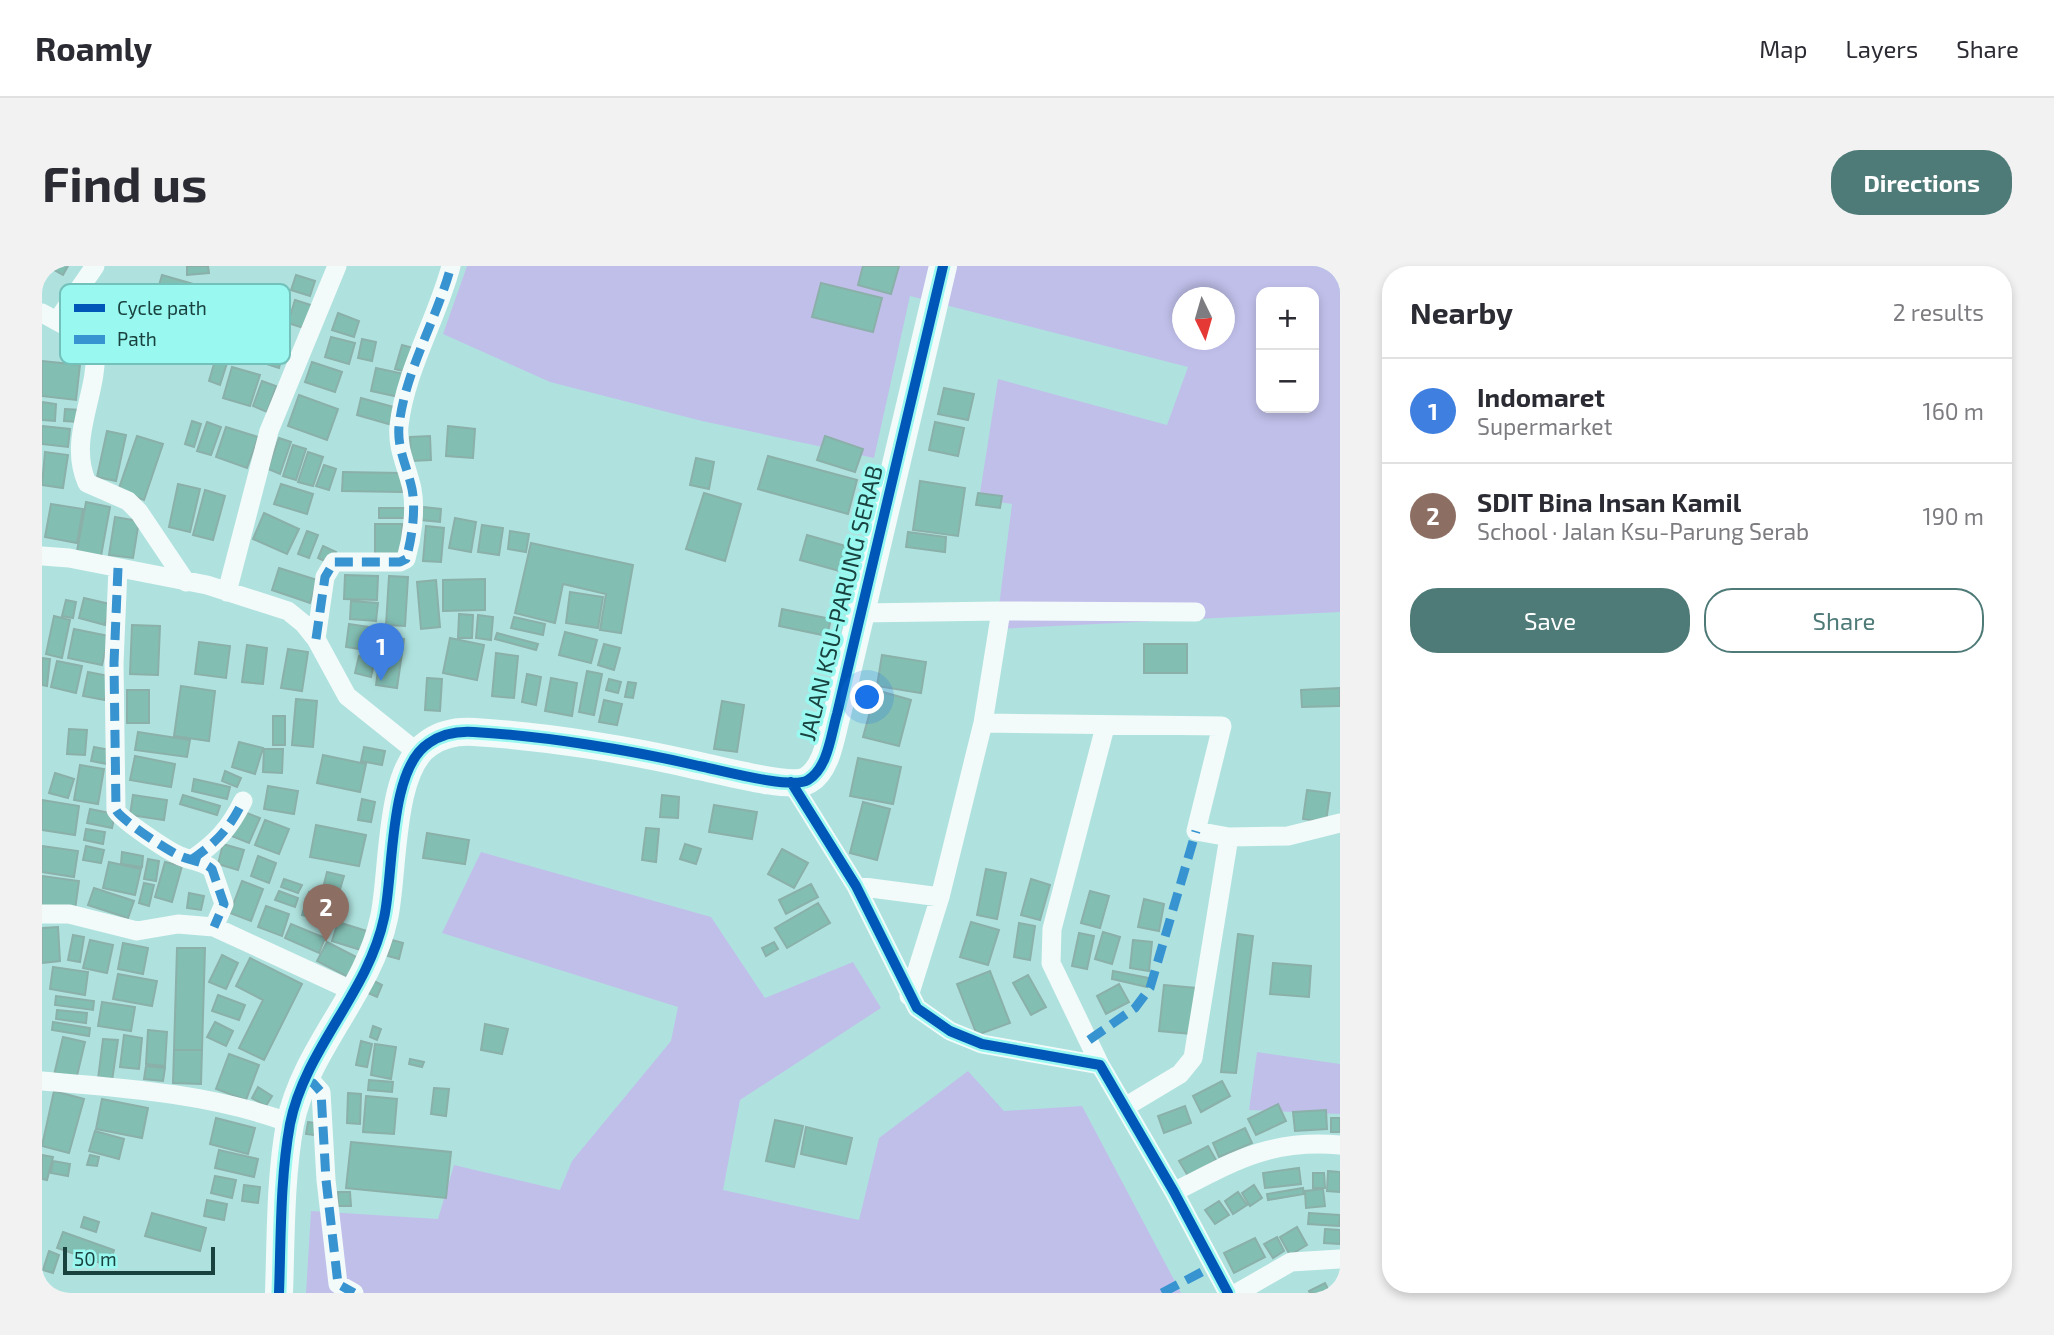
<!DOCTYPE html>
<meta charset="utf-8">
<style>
:root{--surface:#fff;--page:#f2f2f3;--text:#2b2b33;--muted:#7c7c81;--line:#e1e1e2;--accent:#4e7a77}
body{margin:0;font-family:"Exo 2",sans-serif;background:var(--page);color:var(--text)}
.controls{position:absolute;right:21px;top:21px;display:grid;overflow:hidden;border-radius:14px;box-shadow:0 4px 10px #0003}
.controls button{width:63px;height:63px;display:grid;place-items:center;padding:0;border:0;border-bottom:2px solid var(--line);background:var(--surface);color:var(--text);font:35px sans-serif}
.compass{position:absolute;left:1130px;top:21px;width:63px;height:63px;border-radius:50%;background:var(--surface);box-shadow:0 4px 10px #0003;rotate:175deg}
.scale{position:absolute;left:21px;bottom:18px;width:152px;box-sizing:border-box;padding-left:7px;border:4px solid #19423f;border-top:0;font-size:19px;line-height:24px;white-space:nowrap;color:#19423f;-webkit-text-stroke:5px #99f8f0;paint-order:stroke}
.you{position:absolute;left:826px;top:432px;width:24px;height:24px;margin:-18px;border:5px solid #fff;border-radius:50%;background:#1a73e8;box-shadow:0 0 0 10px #1a73e833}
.badge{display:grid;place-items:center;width:46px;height:46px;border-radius:50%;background:var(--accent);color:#fff;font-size:23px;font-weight:700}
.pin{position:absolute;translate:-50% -58px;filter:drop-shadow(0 2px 4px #0008)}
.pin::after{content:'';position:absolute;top:37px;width:24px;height:21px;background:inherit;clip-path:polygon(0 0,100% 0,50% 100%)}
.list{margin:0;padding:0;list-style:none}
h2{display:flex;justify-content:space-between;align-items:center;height:91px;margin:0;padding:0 28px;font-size:30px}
h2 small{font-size:23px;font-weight:400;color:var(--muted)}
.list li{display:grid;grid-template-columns:46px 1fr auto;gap:21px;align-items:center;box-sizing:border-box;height:105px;padding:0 28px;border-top:2px solid var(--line)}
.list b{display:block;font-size:26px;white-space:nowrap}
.list p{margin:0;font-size:23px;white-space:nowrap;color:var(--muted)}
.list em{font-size:23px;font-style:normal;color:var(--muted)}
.actions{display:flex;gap:14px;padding:21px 28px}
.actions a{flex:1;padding:16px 0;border:2px solid var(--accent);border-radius:28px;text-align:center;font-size:24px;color:var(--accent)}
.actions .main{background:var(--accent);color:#fff}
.map{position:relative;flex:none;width:1298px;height:1027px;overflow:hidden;border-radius:28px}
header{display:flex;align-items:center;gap:42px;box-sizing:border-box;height:98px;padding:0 35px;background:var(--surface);border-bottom:2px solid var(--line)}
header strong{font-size:33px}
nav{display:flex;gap:38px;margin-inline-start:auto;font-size:24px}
.intro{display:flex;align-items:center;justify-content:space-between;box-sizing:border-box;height:168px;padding:0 42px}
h1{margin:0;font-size:49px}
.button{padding:18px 32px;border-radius:28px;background:var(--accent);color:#fff;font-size:24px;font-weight:700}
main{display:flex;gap:42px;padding:0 42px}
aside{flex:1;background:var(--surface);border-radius:28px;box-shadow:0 4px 10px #0003}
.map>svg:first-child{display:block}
.green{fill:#c0bfea;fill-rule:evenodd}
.building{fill:#83beb3;stroke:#8ab0a9;stroke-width:2}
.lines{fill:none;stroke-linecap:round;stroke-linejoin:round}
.street{stroke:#f3fbfa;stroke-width:19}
.secondary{stroke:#f3fbfa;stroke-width:28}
.quiet{stroke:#3794d1;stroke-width:9;stroke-dasharray:18 9;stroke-linecap:butt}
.cycleway-casing{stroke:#99f8f0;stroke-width:15}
.cycleway{stroke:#0057b8;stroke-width:10}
.labels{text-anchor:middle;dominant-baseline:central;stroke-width:7;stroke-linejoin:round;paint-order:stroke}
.street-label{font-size:23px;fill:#19423f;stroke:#99f8f0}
.key{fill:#99f8f0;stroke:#73c1bb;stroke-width:2}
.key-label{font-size:19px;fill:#19423f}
</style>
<header>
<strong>Roamly</strong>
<nav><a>Map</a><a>Layers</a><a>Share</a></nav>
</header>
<div class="intro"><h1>Find us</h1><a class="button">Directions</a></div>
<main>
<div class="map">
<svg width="1298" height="1027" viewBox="0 0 1298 1027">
<rect width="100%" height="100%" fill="#afe2de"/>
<!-- green -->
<path class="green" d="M425,0H1298V346L954,363L970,238L937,233L956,113L1125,159L1146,101L868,30L832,192L660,155L508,116L401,68ZM1219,26H1272V142H1219ZM1140,32H1182V74H1140Z
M439,586L669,651L723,732L811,696L839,742L698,834L681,924L817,954L837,872L926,805L962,845L1040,840L1139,1027H264L269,945L396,953L412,899L518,924L530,895L629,775L636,741L400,667Z
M1215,786L1298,798V848L1207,844Z"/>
<!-- building -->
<path class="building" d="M5,0H26L21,9Z
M145,0H166L167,7L145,9Z
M821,0H857L849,28L816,19Z
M120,9L186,28L176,63L110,44Z
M254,9L273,15L268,30L249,24Z
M779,17L840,32L831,66L770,51Z
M253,34L275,41L268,64L246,57Z
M296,47L317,55L312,71L290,64Z
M289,71L313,77L307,98L283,91Z
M320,73L334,76L330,95L316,92Z
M360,79L375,83L369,107L353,103Z
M207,80L240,91L237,102L203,91Z
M175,88L187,91L178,119L167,115Z
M0,95L38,99L34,134L0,130Z
M270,96L300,106L293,126L263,116Z
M190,101L218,109L208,140L181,132Z
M334,102L362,108L357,131L329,125Z
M220,115L234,120L225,146L211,140Z
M902,122L932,128L926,154L896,148Z
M257,129L296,143L285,174L246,160Z
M319,132L355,142L350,159L315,149Z
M0,136L14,138L13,155L0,154Z
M23,143L39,144L38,156L22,155Z
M150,155L159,158L152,181L143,178Z
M165,156L179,161L169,189L155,185Z
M893,156L922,162L916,190L887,184Z
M0,160L28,163L26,181L0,178Z
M406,160L433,163L431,192L404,190Z
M184,161L216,171L205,202L174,191Z
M65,165L84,169L74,215L55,211Z
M95,170L121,178L102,234L76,225Z
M388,170L389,194L369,195L368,171Z
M783,170L821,183L813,206L775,194Z
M237,172L249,176L238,208L226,203Z
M251,179L264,183L254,214L241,210Z
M3,186L26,189L21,222L0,219Z
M266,186L281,191L271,220L256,216Z
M726,190L815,214L806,248L716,223Z
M654,192L672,196L667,223L648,219Z
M282,199L294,203L287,224L274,220Z
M301,206L360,207V226L300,225Z
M878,215L923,222L916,270L871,264Z
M136,218L158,223L148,266L127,261Z
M239,218L271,228L265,248L232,238Z
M163,224L183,230L171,274L151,269Z
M662,227L699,238L683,295L644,283Z
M936,227L960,230L958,242L934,239Z
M44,236L68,241L59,290L35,285Z
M9,238L41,243L35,277L3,271Z
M381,241L399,243L398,256L379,254Z
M337,242H364V252H337Z
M222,247L257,263L245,288L211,273Z
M73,251L97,255L91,292L67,289Z
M413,252L434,256L429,286L407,282Z
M333,258H360V291H333Z
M440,259L461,262L457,289L436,286Z
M384,260L402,262L399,296L381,295Z
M265,265L276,269L267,292L256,288Z
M468,265L487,268L484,286L466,283Z
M866,266L904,271L903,286L864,281Z
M765,269L807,281L801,306L758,294Z
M489,277L591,299L579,367L558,364L564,328L521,318L513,357L473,347Z
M281,280L294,286L289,298L276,292Z
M237,302L275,314L268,337L230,324Z
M303,309L336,310L335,334L302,333Z
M347,310L366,311L363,360L344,359Z
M443,313V344L401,345V314Z
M394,314L398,361L379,363L375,316Z
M528,326L561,331L556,362L524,357Z
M42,332L68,338L63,359L37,352Z
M24,334L34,336L31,352L20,350Z
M309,335L336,337L334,355L308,353Z
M740,343L789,353L785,370L737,360Z
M417,348L431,349L430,372H416Z
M436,349L451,351L449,374L434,372Z
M12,350L28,354L20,392L4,388Z
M472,351L503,358L501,369L469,362Z
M307,358L334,362L330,385L304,381Z
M90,359L118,360L116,409L88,408Z
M32,363L67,370L60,399L26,392Z
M523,366L555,374L549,397L517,389Z
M455,367L496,378L494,384L453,373Z
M341,370L362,373L355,422L334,419Z
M408,372L442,379L435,414L401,407Z
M157,376L188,380L184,412L153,408Z
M562,378L578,382L572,404L556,399Z
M1102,378H1145V407H1102Z
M205,379L225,382L221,418L200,416Z
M246,383L266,386L260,425L239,422Z
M454,387L476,390L472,432L450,430Z
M840,389L884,396L879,427L835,420Z
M317,390L333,393L329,411L313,407Z
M0,392L8,393L5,420L0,419Z
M15,395L40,400L34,427L9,421Z
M545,405L560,408L552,449L537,446Z
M46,406L67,410L63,434L41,430Z
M485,408L499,411L494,439L480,436Z
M385,412L400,413L398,445L383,444Z
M509,412L535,417L530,450L503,445Z
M567,413L579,416L576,427L564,424Z
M586,416L594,417L591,432L583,431Z
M139,420L173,425L167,475L132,470Z
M1298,422V440L1260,441L1259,424Z
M85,424H107V457H85Z
M834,424L869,434L857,480L821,471Z
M254,433L275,435L271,481L250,479Z
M562,434L580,438L575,459L557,456Z
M680,435L702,439L695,486L672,483Z
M231,450H243V479H231Z
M27,463L45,464L43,489L25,488Z
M96,466L148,474L145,491L93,484Z
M197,476L221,482L213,508L190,501Z
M52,481L68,484L65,498L49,495Z
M322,481L343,485L340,499L319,495Z
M222,483H241L240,507L221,506Z
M281,489L324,498L318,526L275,517Z
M93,490L133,498L129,521L88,514Z
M816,492L859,501L851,538L808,530Z
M38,499L62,503L56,538L32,534Z
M183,505L199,512L195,521L180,515Z
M13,507L32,513L26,532L7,527Z
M152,513L188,521L185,533L150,525Z
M226,520L256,525L252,548L222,543Z
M1265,524L1288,527L1284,556L1261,553Z
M91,529L125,534L122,554L88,549Z
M141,529L178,540L175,549L138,538Z
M620,529L637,531L636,552L618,551Z
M320,533L333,536L329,556L316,554Z
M0,534L37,540L33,569L0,564Z
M821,536L848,543L835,594L808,587Z
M672,539L715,546L710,573L667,566Z
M48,543L73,548L70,562L45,557Z
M197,544L218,552L207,577L187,569Z
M223,554L247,563L237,588L213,579Z
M274,559L324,569L317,600L268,591Z
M604,562L617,563L614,596L600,594Z
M44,563L63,566L61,578L42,574Z
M385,567L427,574L423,598L381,592Z
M181,578L202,584L196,604L176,598Z
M643,578L659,583L654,598L638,593Z
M0,580L36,585L32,611L0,606Z
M44,580L62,584L59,597L41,594Z
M740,583L766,597L752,622L726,608Z
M80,586L101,590L100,601L79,598Z
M216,590L234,597L227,617L209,610Z
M106,593L117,595L114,615L102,613Z
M67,596L99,603L93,629L61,622Z
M123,596L140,600L130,636L113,631Z
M944,603L964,607L955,653L935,649Z
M285,606L302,610L296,630L280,626Z
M0,610L37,615L33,644L0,640Z
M242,613L260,619L256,627L239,621Z
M989,613L1008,619L998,654L979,649Z
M200,615L221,623L209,655L188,647Z
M102,617L112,619L107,640L97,637Z
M769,618L776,631L744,648L737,634Z
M52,622L92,635L86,652L46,639Z
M237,625L256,632L253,641L233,634Z
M1048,625L1067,630L1058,662L1039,657Z
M267,626L300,635L294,658L260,649Z
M147,627L162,630L159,644L145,642Z
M1102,633L1122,638L1117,665L1096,661Z
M776,637L788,657L745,682L733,662Z
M224,640L247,648L240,670L216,661Z
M296,656L331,667L325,686L290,675Z
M929,656L957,664L946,699L918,691Z
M977,657L993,660L988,694L972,691Z
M249,658L283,672L277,687L243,672Z
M16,661L18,695L0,697V662Z
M1061,666L1078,671L1070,698L1053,693Z
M1037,667L1052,670L1045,703L1030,700Z
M1196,668L1211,670L1194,807L1179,806Z
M31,669L42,671L38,696L26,694Z
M48,674L71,679L65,707L41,702Z
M350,674L361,677L357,693L346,690Z
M1091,674L1110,676L1107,705L1088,702Z
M285,676L320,694L310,713L275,695Z
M732,676L736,683L724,690L720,682Z
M81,677L106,682L101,708L76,703Z
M135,682H163L160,784H132Z
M180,689L196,697L184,723L167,716Z
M208,692L260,718L222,794L197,782L221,734L194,720Z
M1231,697L1269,700L1267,731L1228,728Z
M11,701L46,706L43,729L8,723Z
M948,705L968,757L935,769L915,718Z
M1071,705L1107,712L1105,721L1070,713Z
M76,708L115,715L110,740L71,733Z
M986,709L1004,741L989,749L971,717Z
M332,715L340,719L335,731L326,727Z
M1077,718L1087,736L1064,748L1055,730Z
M1122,719L1154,722L1149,768L1117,765Z
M176,729L203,739L197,754L170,745Z
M14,730L52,735L51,744L13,739Z
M60,736L93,741L89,765L56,760Z
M15,744L45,747L44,757L14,753Z
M11,756L48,762L47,770L10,764Z
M173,756L191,765L184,780L165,771Z
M443,758L466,763L460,788L439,784Z
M331,760L339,763L335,774L328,771Z
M106,764L125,766L123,800L104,798Z
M82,769L100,772L97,803L78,801Z
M21,771L43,776L34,814L12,809Z
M61,773L76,774L70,815L56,813Z
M319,775L330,778L325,801L314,799Z
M333,778L354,781L349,813L329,809Z
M132,784H160L159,818L131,817Z
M187,788L217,799L204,834L174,823Z
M368,793L382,796L380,801L367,798Z
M104,800L123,802L121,815L102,813Z
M327,814L351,816L350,826L326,824Z
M1180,815L1188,830L1159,846L1151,830Z
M216,821L230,830L224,840L210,832Z
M392,822L407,823L404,850L389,848Z
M12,825L42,833L27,887L0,880Z
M306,827L319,828L318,858L305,857Z
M324,830L355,833L352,868L321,866Z
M60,833L106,842L100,872L54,863Z
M1236,838L1244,855L1214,869L1206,853Z
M1143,840L1149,857L1122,867L1116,850Z
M1284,844L1285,863L1253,865L1251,846Z
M174,852L213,862L206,888L168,878Z
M1289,852H1298V866H1289Z
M733,854L761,860L752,901L724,895Z
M266,856L281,858L279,870L264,868Z
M764,861L810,872L804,898L759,888Z
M1203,862L1210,877L1177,891L1171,877Z
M53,865L82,873L77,893L47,885Z
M309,876L409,886L404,932L304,922Z
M1166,880L1174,894L1146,910L1137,895Z
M177,884L216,893L212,911L173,902Z
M0,889L11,891L5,914L0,913Z
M48,889L57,891L55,900L45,899Z
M11,895L28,898L26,910L9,907Z
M1257,902L1259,918L1223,922L1221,907Z
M1286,905L1298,906V926L1285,925Z
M1271,907H1282L1283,922H1271Z
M173,910L194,914L190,932L169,927Z
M202,919L218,921L216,937L200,935Z
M1212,919L1220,932L1208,940L1200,927Z
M1261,922L1262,928L1226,934L1225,928Z
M1281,923L1283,940L1264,942L1263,925Z
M296,926H308L309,940H296Z
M1196,926L1205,939L1191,948L1183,935Z
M165,934L185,938L182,954L162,950Z
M1177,935L1187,949L1173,958L1163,944Z
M110,947L164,962L158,985L103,970Z
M1267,947L1298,949L1297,960L1266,958Z
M42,951L57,956L54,966L39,961Z
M1255,961L1265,979L1248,989L1238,971Z
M1283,963L1298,964V978L1282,977Z
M21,966L72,984L67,1000L15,982Z
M1235,971L1242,985L1231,992L1222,978Z
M1213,972L1223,991L1192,1007L1182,987Z
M7,985L17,989L11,1007L1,1004Z
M1283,1017L1288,1027H1268L1267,1025Z"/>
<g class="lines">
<!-- street -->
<path class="street" d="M0,47L42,70L53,83C57,127 25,172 45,217L86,235L97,246L144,316
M15,55L53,0
M0,290L27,292L165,319L246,345L262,358L274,373L305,430L376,487
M76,302L72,397L74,544C78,553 126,585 138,590C149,595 161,595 170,603L182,638L172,661
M185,326L227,165L295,0
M959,345L1154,346
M818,347L959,345L941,457L1180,460L1154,565L1187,571
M274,373L283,311L292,296H358L364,293C370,272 374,244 370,223C365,200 355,183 357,160C363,105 395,53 409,0
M749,516L814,620L875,742L908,765L940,778L1058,799L1132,926L1186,1027
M149,594C174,577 188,562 201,535
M814,620L898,631
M0,648H27L95,665L136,658L172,661L313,726
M867,730L898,631L941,457
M1058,799L1009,697L1010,663L1063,461
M0,815C83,822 170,828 248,857
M264,815L271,817L279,826L284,914L296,1018L312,1027
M1083,841L1138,808L1151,792L1187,571L1246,570L1298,557
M1132,926C1192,895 1228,873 1298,879
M1195,1027L1249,996L1298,993"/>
<!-- secondary -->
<path class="secondary" d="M237,1027C239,971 238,913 248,858C263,783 326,727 342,652C352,608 346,503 387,477C400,468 417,465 432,466C502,470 589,484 657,500C678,504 750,524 766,514C786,502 789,468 795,448L901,0"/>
<!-- quiet -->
<path class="quiet" d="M76,302L72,397L74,544C78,553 126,585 138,590C149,595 161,595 170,603L182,638L172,661
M274,373L283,311L292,296H358L364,293C370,272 374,244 370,223C365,200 355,183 357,160C363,105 395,53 409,0
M149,594C174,577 188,562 201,535
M1047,774L1093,742L1108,722L1154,565
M264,815L271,817L279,826L284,914L296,1018L312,1027
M1120,1027L1171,1000"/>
<!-- cycleway casing -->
<g class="cycleway-casing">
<path id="cycleway" d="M749,516L814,620L875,742L908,765L940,778L1058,799L1132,926L1186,1027
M237,1027C239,971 238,913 248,858C263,783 326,727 342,652C352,608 346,503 387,477C400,468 417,465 432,466C502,470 589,484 657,500C678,504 750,524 766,514C786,502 789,468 795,448L901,0"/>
</g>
<!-- cycleway -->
<use href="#cycleway" class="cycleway"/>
</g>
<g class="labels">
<!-- street labels -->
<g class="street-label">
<text transform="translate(798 337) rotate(-76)">JALAN KSU-PARUNG SERAB</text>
</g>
</g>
<!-- legend -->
<rect x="18" y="18" width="230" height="80" rx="10" class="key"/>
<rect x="32" y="38" width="31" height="8" fill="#0057b8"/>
<rect x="32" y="69" width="31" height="9" fill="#3794d1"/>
<g class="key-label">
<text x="75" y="49">Cycle path</text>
<text x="75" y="80">Path</text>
</g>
</svg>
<div class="controls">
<button>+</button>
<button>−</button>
</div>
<svg class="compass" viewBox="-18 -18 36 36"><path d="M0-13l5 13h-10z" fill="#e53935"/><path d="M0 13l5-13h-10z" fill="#7c7c81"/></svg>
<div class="scale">50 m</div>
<div class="you"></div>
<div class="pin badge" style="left:339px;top:415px;background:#3f7fe0">1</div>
<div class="pin badge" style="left:284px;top:676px;background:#8d6e63">2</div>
</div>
<aside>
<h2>Nearby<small>2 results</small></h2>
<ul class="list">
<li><span class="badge" style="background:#3f7fe0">1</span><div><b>Indomaret</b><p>Supermarket</p></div><em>160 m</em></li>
<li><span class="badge" style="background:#8d6e63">2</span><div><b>SDIT Bina Insan Kamil</b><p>School · Jalan Ksu-Parung Serab</p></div><em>190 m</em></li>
</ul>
<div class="actions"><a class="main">Save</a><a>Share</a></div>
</aside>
</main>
